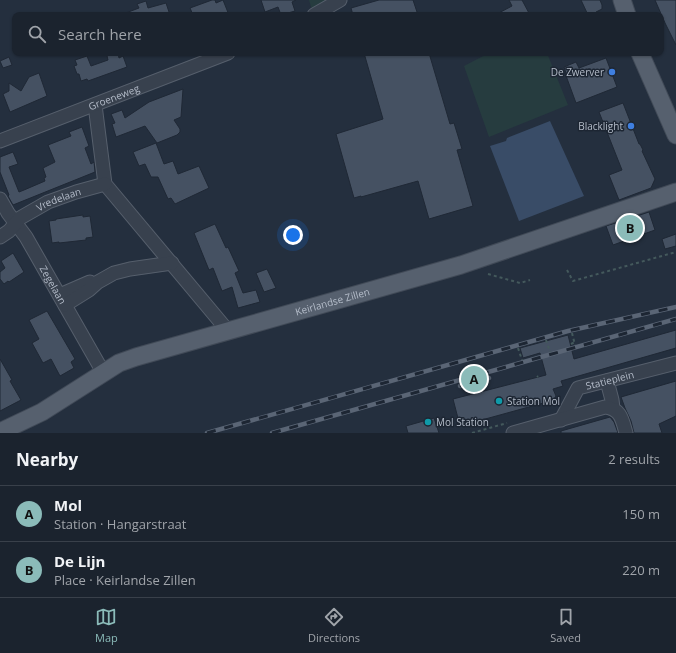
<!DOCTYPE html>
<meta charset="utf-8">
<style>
:root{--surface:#1b232e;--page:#282f3a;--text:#f1f3f6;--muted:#a0a4aa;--line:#39404a;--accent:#8bbbb9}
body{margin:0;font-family:"Open Sans",sans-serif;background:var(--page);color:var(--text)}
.you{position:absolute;left:293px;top:235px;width:14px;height:14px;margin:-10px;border:3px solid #fff;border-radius:50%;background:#1a73e8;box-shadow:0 0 0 6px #1a73e833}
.badge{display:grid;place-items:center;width:26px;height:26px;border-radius:50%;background:var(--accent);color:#111;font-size:13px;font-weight:700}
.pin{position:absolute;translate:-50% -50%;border:2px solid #fff;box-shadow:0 1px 4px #0006}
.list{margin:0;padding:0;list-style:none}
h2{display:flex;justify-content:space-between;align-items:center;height:52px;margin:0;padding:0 16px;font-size:17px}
h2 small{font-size:13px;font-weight:400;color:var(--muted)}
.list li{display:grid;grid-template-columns:26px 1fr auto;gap:12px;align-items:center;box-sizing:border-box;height:56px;padding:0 16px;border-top:1px solid var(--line)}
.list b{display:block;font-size:15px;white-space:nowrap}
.list p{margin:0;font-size:13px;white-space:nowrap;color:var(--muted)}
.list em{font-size:13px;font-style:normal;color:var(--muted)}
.icon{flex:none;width:22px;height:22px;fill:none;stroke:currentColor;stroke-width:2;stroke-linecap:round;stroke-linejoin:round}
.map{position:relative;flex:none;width:676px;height:433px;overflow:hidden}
.search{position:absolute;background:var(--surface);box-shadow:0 1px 3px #0004;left:12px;right:12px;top:12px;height:44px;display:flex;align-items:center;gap:10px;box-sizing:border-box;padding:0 14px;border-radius:8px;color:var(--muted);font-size:15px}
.sheet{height:164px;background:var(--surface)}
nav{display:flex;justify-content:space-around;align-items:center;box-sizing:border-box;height:56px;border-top:1px solid var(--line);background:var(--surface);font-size:11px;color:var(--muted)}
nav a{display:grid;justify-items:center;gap:2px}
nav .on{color:var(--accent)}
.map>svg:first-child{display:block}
.green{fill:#263c3f}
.water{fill:#394c67}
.building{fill:#455162;stroke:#1f2835}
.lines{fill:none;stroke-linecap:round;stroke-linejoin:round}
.minor-casing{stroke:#565f6c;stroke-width:15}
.major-casing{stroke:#414a57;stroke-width:19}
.path{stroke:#44595c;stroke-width:2;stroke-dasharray:3 3;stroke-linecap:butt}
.minor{stroke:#38414e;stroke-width:13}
.major{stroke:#56606e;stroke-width:17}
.rail-casing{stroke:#5a6575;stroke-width:4.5}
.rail{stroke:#1d2633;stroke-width:3;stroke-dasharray:9;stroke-linecap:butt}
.shop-dot{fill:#3f7fe0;stroke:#1d2633;stroke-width:1.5}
.culture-dot{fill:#0f9aa8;stroke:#1d2633;stroke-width:1.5}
.labels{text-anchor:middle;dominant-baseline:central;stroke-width:3;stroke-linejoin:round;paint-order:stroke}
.poi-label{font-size:10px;fill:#b4bcc9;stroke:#1d2633;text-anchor:end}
.street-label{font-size:10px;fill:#b4bcc9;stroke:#1d2633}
</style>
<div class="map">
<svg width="676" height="433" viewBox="0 0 676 433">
<rect width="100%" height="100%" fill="#242f3e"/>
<!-- green -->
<path class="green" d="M309,0H330L312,10Z
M489,53H547L568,105L489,137L464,66Z"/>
<!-- water -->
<path class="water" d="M550,121L584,196L519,221L490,146L506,141L507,138Z"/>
<!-- building -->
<path class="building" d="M212,0H215L216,3L223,0L229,15H193L190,8Z
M261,0H296L292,2L295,11L281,15L278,7L265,12Z
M379,0H413L418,15H353L351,8Z
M509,0H522L530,15H495L512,6Z
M581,0H600L602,5V9L596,12L597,15H588Z
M655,0H676V45L665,23Z
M146,1L148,8L166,3L170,15H123V14L139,8L137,4Z
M116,53H118L119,58L123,56L127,67L88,81L87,79L81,81L79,74H77L74,66L77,65L75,60L87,56L91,66L108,60L107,56Z
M364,53H429L450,124L454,123L462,149L457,150L473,206L429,219L418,181L361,197V196L354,198L336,134L383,119Z
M9,57L12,65L3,68L0,61Z
M606,58L617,87L576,103L565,73H566L564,67L576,62L579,68Z
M39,73L47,96L10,112L3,94L9,91V83L21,91L29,77Z
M183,89L181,117L174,120L180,129V132L177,135L157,143L145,126L116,137L112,124L115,123L111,114L122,110L125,118L149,102Z
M623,103L639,144H640L643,150L642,151L655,179L651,188L619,200L609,175L622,170L599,112Z
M82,127L89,146L85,148L91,164L94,162L95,172L13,205L8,196L9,195L0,172V157L13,152L18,164L9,167L19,192L24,190L45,181L44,178L46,177L43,168L55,162L48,145L71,136L69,132Z
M156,143L164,164L173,161L178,174L199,166L209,188L175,204L171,198L168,199L158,177H151L145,164L139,166L133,152Z
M649,212L655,230L613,245L606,226Z
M83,215V217L90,216L93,237L86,238V240L59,243V242L52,243L49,221L56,220V219Z
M215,224L226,248L228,247L239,271L235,273L243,293L256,290L260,302L238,308L232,287L222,291L213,268L209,270L194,233Z
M676,234V246L665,249L662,239Z
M13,253L24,272L9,282L8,281L4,284L0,279V272L5,268L1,261Z
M267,269L276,288L264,292L256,273Z
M47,311L75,359L71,362L74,368L60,376L51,359L43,363L32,343L39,339L29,320Z
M676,330V348L561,381L563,386L553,389L556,396L551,404L547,402L460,426L453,399L546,375L540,353L523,358L520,348L568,335L574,359Z
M0,359L12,380L10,381L21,400L0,411Z
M676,381V416L659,424L662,433H634L631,421L625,408L621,397Z
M610,417L614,422L618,433H561V431Z
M434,418L439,433H408L406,426Z"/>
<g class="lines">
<!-- minor casing -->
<g class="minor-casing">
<g id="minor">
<path d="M314,15L340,0"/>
<path d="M95,105L105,184L228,331"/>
<path id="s1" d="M0,141L228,53"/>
<path id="s2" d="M0,199L8,213L26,237L103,372"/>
<path id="s3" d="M0,237L9,231L20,218L48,202L76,192L105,184"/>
<path d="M60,295L90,282"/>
<path d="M65,305L89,290L98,282L114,273L130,269L172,263"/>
<path d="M607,381L612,400L613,408"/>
<path id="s4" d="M561,420L578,388L676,363"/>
<path d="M513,433L605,407C621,409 622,419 626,433"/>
</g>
</g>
<!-- major casing -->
<g class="major-casing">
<g id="major">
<path d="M622,0L627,15"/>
<path d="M640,53L676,135"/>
<path id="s5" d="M0,432L42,412L119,363L136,357L461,265L676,192"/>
</g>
</g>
<!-- path -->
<path class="path" d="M567,270L573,281L676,252
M488,274L520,283L530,280
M572,333L575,345
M546,340L550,352
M571,344L575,342
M518,348L522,360
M537,376L538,377
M472,433L507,423"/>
<!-- minor -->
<use href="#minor" class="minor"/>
<!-- major -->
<use href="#major" class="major"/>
<!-- rail casing -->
<g class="rail-casing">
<path id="rail" d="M460,386L489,378
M207,433L568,331L676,307
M272,433L676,319"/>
</g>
<!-- rail -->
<use href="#rail" class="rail"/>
</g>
<!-- markers -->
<g class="shop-dot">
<circle cx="612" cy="72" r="4"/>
<circle cx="631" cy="126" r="4"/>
</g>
<g class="culture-dot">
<circle cx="499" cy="401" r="4"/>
<circle cx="428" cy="422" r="4"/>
</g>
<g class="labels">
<!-- poi labels -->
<g class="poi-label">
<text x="604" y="72">De Zwerver</text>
<text x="623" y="126">Blacklight</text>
<text x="507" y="401" text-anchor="start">Station Mol</text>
<text x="436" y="422" text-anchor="start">Mol Station</text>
</g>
<!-- street labels -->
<g class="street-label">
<text stroke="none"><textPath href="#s1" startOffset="122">Groeneweg</textPath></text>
<text stroke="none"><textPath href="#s3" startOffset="71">Vredelaan</textPath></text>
<text stroke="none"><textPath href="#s2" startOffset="101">Zegelaan</textPath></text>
<text stroke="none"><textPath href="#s5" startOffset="360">Keirlandse Zillen</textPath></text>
<text stroke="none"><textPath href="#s4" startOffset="69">Statieplein</textPath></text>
</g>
</g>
</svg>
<div class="you"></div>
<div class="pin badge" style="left:474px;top:379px">A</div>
<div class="pin badge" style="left:630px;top:228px">B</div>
<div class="search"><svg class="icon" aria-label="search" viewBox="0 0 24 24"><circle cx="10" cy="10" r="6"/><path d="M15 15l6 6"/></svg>Search here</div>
</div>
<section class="sheet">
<h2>Nearby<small>2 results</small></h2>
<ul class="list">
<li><span class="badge">A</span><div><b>Mol</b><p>Station · Hangarstraat</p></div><em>150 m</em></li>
<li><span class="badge">B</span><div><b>De Lijn</b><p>Place · Keirlandse Zillen</p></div><em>220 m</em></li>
</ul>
</section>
<nav>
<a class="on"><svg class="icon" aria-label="map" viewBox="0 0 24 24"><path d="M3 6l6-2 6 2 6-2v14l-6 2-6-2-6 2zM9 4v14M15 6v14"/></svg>Map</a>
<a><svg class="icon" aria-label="directions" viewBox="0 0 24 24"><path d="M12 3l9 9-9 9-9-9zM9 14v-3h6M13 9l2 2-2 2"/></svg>Directions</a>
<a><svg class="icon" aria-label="saved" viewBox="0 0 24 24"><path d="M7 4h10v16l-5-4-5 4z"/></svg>Saved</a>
</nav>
